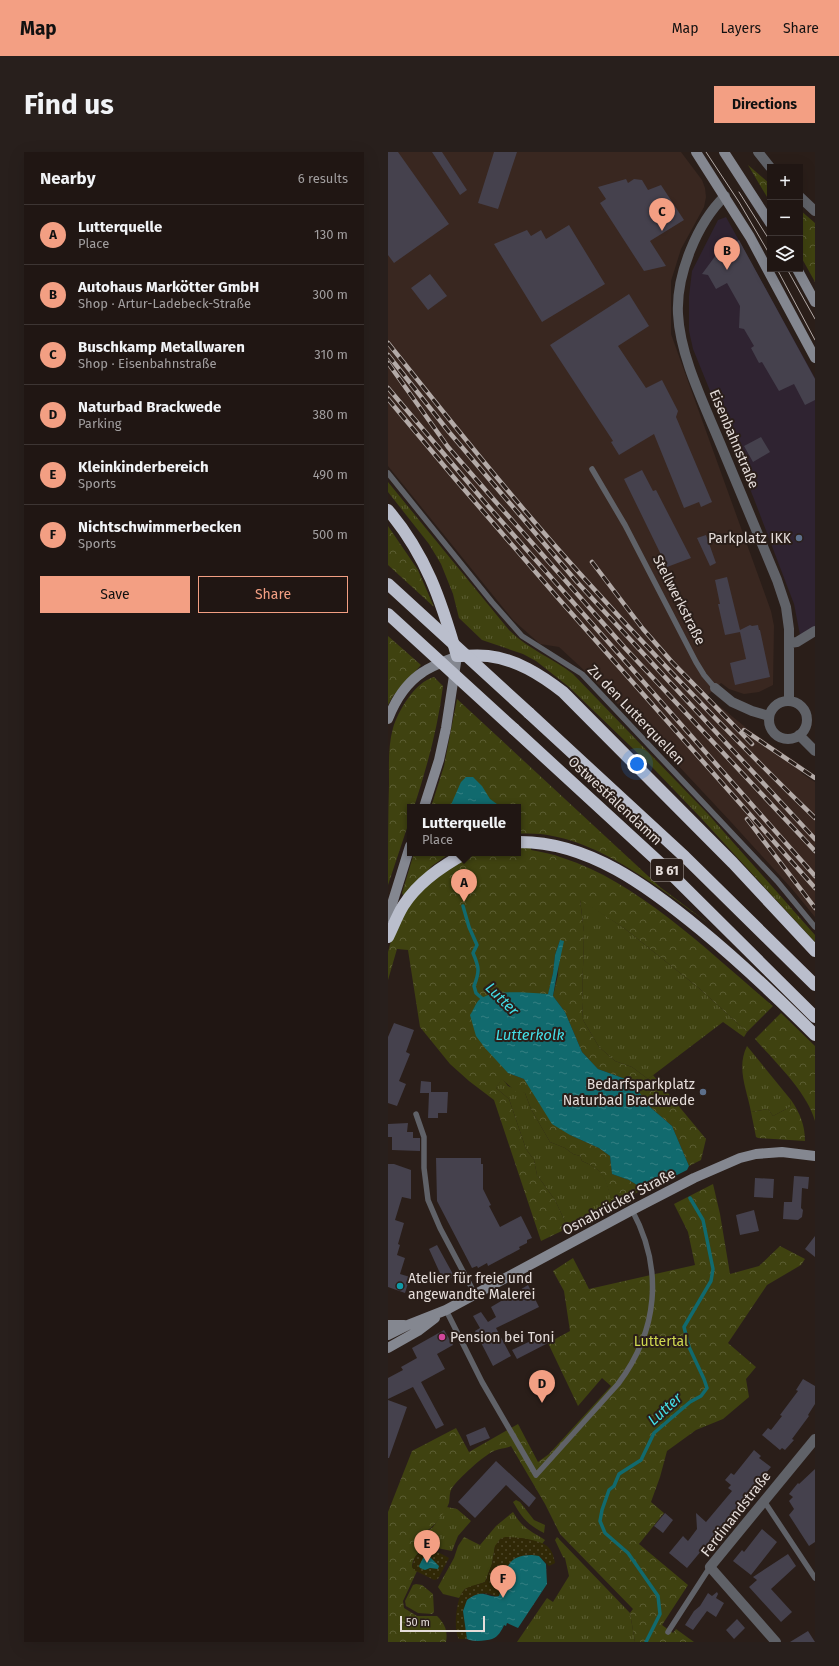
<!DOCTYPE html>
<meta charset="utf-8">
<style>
:root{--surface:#201613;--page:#281f1c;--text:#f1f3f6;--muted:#a29fa0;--line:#3d3533;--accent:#f39f83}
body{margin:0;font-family:"Fira Sans",sans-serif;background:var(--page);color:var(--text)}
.controls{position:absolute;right:12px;top:12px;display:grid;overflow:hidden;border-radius:0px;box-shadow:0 4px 16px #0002}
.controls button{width:36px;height:36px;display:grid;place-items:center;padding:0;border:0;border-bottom:1px solid var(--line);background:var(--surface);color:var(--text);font:20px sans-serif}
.scale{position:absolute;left:12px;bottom:10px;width:85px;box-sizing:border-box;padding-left:4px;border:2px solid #e5ddda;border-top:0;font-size:11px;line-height:14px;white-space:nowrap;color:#e5ddda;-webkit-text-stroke:3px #2a1e19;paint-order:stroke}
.you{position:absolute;left:249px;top:612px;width:14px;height:14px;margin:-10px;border:3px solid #fff;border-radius:50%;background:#1a73e8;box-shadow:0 0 0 6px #1a73e833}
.badge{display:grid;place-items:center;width:26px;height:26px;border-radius:50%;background:var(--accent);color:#111;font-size:13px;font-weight:700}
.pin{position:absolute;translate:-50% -33px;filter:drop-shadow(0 1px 2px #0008)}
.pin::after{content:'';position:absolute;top:21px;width:14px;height:12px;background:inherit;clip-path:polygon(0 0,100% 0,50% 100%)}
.popup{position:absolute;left:19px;top:652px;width:114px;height:52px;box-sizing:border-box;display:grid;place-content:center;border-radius:0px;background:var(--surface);filter:drop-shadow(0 1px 3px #0005);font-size:13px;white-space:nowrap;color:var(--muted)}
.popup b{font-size:15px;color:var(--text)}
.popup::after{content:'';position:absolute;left:50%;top:100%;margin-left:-8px;border:8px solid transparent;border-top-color:var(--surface)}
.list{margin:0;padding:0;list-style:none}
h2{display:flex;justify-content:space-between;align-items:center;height:52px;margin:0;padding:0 16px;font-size:17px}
h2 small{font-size:13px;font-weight:400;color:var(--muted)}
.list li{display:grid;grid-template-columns:26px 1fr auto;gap:12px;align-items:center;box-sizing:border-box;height:60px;padding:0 16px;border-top:1px solid var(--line)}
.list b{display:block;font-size:15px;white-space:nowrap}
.list p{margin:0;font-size:13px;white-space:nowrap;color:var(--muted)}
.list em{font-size:13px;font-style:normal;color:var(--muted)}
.actions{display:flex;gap:8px;padding:12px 16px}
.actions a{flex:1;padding:9px 0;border:1px solid var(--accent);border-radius:0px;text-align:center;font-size:14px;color:var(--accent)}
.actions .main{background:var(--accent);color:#111}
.icon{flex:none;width:22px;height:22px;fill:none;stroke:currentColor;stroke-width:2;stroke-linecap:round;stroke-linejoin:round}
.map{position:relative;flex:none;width:427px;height:1490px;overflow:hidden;border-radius:0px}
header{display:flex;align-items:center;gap:24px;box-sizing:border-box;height:56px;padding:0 20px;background:var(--accent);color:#111}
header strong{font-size:19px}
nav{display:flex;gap:22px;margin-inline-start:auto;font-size:14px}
.intro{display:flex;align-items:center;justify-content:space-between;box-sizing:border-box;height:96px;padding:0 24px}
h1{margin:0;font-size:28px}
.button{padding:10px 18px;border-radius:0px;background:var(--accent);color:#111;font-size:14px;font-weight:700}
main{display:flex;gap:24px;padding:0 24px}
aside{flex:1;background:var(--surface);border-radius:0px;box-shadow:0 4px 16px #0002}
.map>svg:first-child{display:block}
.commercial{fill:#2f2331}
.built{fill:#392720}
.grass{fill:url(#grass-tufts)}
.forest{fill:url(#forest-crowns)}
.sand{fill:url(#sand-dots)}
.water{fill:url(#water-ripples)}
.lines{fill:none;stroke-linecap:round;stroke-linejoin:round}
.stream{stroke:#116a6e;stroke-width:3.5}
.building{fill:#45414d}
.lane{stroke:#606268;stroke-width:5.5}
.street{stroke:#606268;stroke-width:10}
.secondary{stroke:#848790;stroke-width:10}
.highway{stroke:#babecc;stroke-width:12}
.tram{stroke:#b3aaa7;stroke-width:1}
.rail-casing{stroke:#b3aaa7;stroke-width:4.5}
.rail{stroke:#2a1e19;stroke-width:3;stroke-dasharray:9;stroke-linecap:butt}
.highway-bridge{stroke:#babecc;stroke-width:12}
.service-dot{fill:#5c6f8a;stroke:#2a1e19;stroke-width:1.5}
.culture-dot{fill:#0f9aa8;stroke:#2a1e19;stroke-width:1.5}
.hotel-dot{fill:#d1479c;stroke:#2a1e19;stroke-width:1.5}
.labels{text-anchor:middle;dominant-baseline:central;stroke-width:4;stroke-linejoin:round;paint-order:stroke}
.shield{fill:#2a1e19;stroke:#ada4a0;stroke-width:1}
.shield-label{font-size:13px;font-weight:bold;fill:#e5ddda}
.street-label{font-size:14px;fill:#e5ddda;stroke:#2a1e19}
.poi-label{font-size:14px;fill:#e5ddda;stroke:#2a1e19;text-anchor:end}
.park-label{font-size:14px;fill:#cfd84f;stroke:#2a1e19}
.water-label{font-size:15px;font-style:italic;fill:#43dfe8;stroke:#2a1e19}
</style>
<header>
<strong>Map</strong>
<nav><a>Map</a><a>Layers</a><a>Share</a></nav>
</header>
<div class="intro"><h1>Find us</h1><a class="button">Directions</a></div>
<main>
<aside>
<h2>Nearby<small>6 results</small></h2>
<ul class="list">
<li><span class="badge">A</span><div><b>Lutterquelle</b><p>Place</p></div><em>130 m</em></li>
<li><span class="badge">B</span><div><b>Autohaus Markötter GmbH</b><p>Shop · Artur-Ladebeck-Straße</p></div><em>300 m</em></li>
<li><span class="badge">C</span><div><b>Buschkamp Metallwaren</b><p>Shop · Eisenbahnstraße</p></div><em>310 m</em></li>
<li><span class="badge">D</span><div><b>Naturbad Brackwede</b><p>Parking</p></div><em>380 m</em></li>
<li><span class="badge">E</span><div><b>Kleinkinderbereich</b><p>Sports</p></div><em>490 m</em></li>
<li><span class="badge">F</span><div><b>Nichtschwimmerbecken</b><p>Sports</p></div><em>500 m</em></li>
</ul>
<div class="actions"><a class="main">Save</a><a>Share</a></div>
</aside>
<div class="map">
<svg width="427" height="1490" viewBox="0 0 427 1490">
<defs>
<pattern id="grass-tufts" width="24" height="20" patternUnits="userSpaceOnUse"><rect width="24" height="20" fill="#3f4210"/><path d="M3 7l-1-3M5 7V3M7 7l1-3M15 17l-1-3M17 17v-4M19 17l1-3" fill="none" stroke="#5b5d32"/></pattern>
<pattern id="forest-crowns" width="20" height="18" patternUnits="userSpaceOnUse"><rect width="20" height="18" fill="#3f4210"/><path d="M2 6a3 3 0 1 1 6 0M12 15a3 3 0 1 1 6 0" fill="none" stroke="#5b5d32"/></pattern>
<pattern id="sand-dots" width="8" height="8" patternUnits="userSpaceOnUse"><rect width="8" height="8" fill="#302806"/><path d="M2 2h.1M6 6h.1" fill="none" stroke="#4e472a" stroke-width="1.8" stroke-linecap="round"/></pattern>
<pattern id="water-ripples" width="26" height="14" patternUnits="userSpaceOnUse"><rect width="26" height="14" fill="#116a6e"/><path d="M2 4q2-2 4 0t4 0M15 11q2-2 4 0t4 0" fill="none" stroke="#347f82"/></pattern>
</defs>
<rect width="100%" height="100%" fill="#2a1e19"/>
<!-- commercial -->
<path class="commercial" d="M338,65L427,226V474L412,483L406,452L366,347L305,197L301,179V144L304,119L330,68Z"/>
<!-- built -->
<path class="built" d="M0,0H293L314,28L317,36L318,45L316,55L293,97L283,129V182L383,459L386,474L385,533L371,540L356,542L341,537L333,531L319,544L361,578L416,615L413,621L427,630V765L404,737L343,670L285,608L198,520L171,495L152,492L125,468L0,314Z"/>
<!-- grass -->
<path class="grass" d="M0,330L121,478C140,497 164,506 185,522L320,662L427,783V790L312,665L264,615L181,535L148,509L135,502L94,488L71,466L65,442L53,412L41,392L0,340Z
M192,747L236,776L312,837L359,880L356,885L335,870L260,927L244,915L227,909L211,895L195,868L194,850L196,780Z
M359,894L403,948L402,955L385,964L380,957L363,960C359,938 348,916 359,894Z
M114,926L120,934L137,941L143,957L162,990L177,996L185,1002L192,1004L194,1009C219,1019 218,1029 225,1053L180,1076L167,1048L149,1023L146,1008L138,997L121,947L108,936Z
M128,1348L132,1350L146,1368L157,1373L156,1381C139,1372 134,1366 125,1350Z
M59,1355L69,1357L83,1369L70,1384L64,1399L49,1396L40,1400L33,1399L31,1389L33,1384L45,1375Z
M125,1360C134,1376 143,1379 157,1388L154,1392L133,1386L107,1394L104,1412L97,1430L77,1437L71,1446L55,1442L50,1435L66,1406L70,1394L76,1385L92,1393L108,1374Z
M169,1385L242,1461L247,1490H129L159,1446L165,1450L181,1424L177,1406L175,1405L167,1388Z"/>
<!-- forest -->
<path class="forest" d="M360,13L382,32V50Z
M412,58L427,71V130L412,103Z
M0,374L30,418L46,455L0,413Z
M0,484L33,513L5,544L0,553Z
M46,525L55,534C50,575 39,615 26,655H22V667L0,733C0,699 0,665 1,632C1,614 0,594 5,576C10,559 27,530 46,525Z
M69,547L272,735L320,771C267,734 199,676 130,682V655H43L56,614Z
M130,695L143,696V698C153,700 165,702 175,706C251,730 324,803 385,854L359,880L312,837L236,776L192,748L196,780L194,850L195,868L211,895L227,909L244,915L260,927L265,923L318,987L313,1008L301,1014L284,974L262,955L243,929L210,917L194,900L177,860L165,844L170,823L172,788L167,803L165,821L160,843L104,842L120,921L136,927L182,983L211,996L222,1004L224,1022L241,1028L249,1033L260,1031L274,1025L277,1026L225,1053C217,1029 219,1019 194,1009L192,1004L185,1002L177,996L162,990L143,957L137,941L128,940L114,927L108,936L121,947L138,997L146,1008L149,1023L167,1048L180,1076L153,1089L106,948L81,929L62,912L32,875L20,798L9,797L0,828V800L3,789L14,763L39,731L82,703L92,701H130Z
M26,701H62L44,714L16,745L14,741Z
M393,861L427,894V969C419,940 387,910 367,887Z
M403,948C412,961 417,973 417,989L370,986L368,985L363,960L380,957L385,964L402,955Z
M325,1032L332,1062L342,1122L371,1114L392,1094L417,1107L413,1113L379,1133L340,1191L368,1215L358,1227L361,1245L335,1267L308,1278L279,1299L272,1325L263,1350L276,1361L251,1392L300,1433L274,1473L285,1481L288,1477L306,1490H247L242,1461L245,1457L172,1382L157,1352L123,1294C117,1297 112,1296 106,1299C96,1303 70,1327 64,1336C61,1341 62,1346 61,1351C59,1357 55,1362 51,1367C41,1382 29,1377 33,1399C28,1402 24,1409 24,1415L29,1419L15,1449L16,1456L29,1464H49C57,1472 60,1479 58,1490H0V1360L24,1299L68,1276L81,1300L130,1272L150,1310L161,1302L223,1234L214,1226L190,1254L160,1191L182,1179L176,1139L165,1119L185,1106L201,1137L307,1113L300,1080L286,1052Z
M28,1432L34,1433L45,1442L46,1460L44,1462L30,1461L18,1454L17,1449L25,1433Z"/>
<!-- sand -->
<path class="sand" d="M117,1385C128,1385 150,1387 159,1394C164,1398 166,1405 167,1411L161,1414L151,1404L137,1403L111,1444C107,1445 106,1443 101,1442C93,1440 86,1443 79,1448L75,1459L79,1487H71C65,1478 68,1446 76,1438C82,1433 90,1433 97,1430L104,1412L107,1394L112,1387Z
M46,1398L61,1406L50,1427L46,1428L26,1418L24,1415L27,1405L33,1399L38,1400Z"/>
<!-- water -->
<path class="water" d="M78,625H85L94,634L102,647L113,655H62L73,630Z
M172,788L176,789C172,807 168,826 165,844L177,860L194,900L210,917L243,929L262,955L284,974L301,1014L299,1018L279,1028L274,1025L260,1031L249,1033L241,1028L224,1022L222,1004L211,996L182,983L164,972L136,927L120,921L97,896L88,884L82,863C85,859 87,853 90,849C102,836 144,841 160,842L165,821L167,803Z
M40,1403L51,1414L50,1417L42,1416L37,1418L32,1416L31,1414L35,1406Z
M144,1403L151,1404L158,1412L159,1432L130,1476L119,1471L118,1474L116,1473C114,1478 110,1485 104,1487C98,1489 84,1490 79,1487L75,1459L79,1448C97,1435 98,1447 111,1444C119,1423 114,1403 144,1403Z"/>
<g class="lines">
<!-- stream -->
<path class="stream" d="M75,754L81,775L89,793L85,801C91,815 92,819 86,834L88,841L97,849
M258,1490L272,1462L270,1444L240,1401L217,1381L212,1369L214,1358L221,1338L226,1334L231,1322L253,1308L266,1281L302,1250L313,1244L319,1236L316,1227L301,1195L296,1175L323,1129L325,1117L315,1068L302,1046"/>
</g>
<!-- building -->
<path class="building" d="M0,0H10L61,72L6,111L0,103Z
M44,0H54L79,38L72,43Z
M106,0H129L110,57L90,51Z
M238,27L240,31L246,27L254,28L260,38L273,33L296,68L262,89L278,114L256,119L212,51L218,47L210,35Z
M181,73L217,132L154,170L106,92L139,78L143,84L153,78L158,87Z
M351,88L427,227V248L417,253L406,232L391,239L374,210L371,211L363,196L366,194L356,177L351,176L352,154L339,131L328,137L320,123L314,122L331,99Z
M42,122L59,144L40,158L23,136Z
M241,142L261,174L230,194L258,236L274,228L290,259L288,265L324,350L313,355L311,350L296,356L266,282L231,303L223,290L225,289L162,193Z
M373,285L382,300L365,310L356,294Z
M254,318L265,339L268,338L303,406L279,415L236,327Z
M318,383L328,411L322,414L309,386Z
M339,425L352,478L362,473L364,474L370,473L371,478H372L382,525L347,533L342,511L358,507L352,480L337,483L330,452H332L327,428Z
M6,871L26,878L18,900L22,902L11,929L18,932L9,954L0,951V885Z
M33,929L43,930V940H60L59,961H50V966H40L41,941H32Z
M20,971L19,980H25V986H32V999L4,998V985H0V972Z
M48,1006H93V1012H95V1037L103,1053L101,1054L112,1075L133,1064L144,1086L139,1088V1091L131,1095L132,1097L100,1114L99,1111L90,1116L89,1114L84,1116L49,1049Z
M0,1012H6L23,1018V1047L14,1045L7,1068L16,1071L10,1092L12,1093L9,1103L17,1106L12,1122L22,1125L17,1141L0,1135Z
M406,1024L421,1025L420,1037L414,1036L413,1056L415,1058L414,1065L410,1068L395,1067L396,1050H404Z
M367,1026L386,1027L385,1046L366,1045Z
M366,1058L371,1079L352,1083L348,1063Z
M427,1084V1105L417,1097Z
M49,1093L66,1124L56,1130L41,1097Z
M140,1133L151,1155L108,1176L123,1204L105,1214L87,1179L92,1176L85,1164L93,1160L100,1170L108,1165L103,1155Z
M56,1178L65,1193L49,1202L57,1217L33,1230L56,1273L48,1277L25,1235L0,1247V1226L15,1218L13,1215L29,1206L24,1196Z
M155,1183L160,1191L129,1207L124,1198Z
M415,1227L427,1234V1252L420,1263L421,1264L404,1287L406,1288L397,1298L394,1296L392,1298L374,1283L380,1276L383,1278L394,1264L392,1263L410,1239L408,1238Z
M0,1248L19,1255L1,1306H0Z
M97,1275L102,1286L82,1294L78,1283Z
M366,1298L373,1304L371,1306L383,1315L299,1416L281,1401L295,1384L300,1389L309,1377L308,1361L318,1370L344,1339L340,1336L343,1333L337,1328L343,1321L346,1323Z
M108,1309L148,1346L141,1355L118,1333L87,1366L70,1350Z
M427,1317V1390L421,1394L401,1363L406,1357L401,1349L405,1345L401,1342L410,1331L411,1332Z
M277,1361L285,1368L275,1381L266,1374Z
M374,1377L389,1390L363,1423L345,1409L354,1398L356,1400Z
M400,1402L408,1414L383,1437L404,1460L393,1470L361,1435L369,1428L365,1425Z
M329,1440L330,1442L328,1446L336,1451L328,1465L319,1459L305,1478L297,1473L306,1459L312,1454L320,1441L324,1444Z
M349,1467L357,1476L346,1487L338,1478Z
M420,1479L427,1490H402Z"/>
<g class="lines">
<!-- lane -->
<path class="lane" d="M204,317L237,373L308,510L316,523L327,536
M0,321L104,450L134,484L194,522L389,729L427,775
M28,962L36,985V1016L40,1048L52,1076L87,1142
M58,1158L94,1230L148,1323L230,1232C270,1179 276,1117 244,1058
M376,1349L427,1426
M280,1480L322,1415"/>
<!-- street -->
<path class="street" d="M370,0L382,15
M337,44C309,71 288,123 290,162C292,204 316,252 332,291C351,336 370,382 389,428L398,455L401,477V548
M412,45L427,59
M402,491L409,490L427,479
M327,536L344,550L364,559L381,564
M381 568a19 19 0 1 1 38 0a19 19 0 1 1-38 0Z
M411,583L427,599
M388,1490L322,1415L427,1287"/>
<!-- secondary -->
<path class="secondary" d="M308,0L362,85L427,206
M336,0L382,71
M409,117L427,150
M0,567C7,549 18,531 35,520C45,513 58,509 69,504
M36,655L51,608L58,576L69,504
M0,765L22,694
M0,1173H16
M0,1183L20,1173L58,1158L244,1058L306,1026L352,1006L368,1002L394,1000L427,1004
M0,1196L30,1179L47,1166"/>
<!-- highway -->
<path class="highway" d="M0,358C38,403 53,448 69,504C79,504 90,503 100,504C128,507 153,523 175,540L345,711L427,799
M141,561L297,705L427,833
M126,577L273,712L427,865
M130,690C200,689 261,735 313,778C353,811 390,846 427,883
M0,785C5,775 9,764 15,754C30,730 54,714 78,701"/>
<!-- tram -->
<path class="tram" d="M318,0L351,50L382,103
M351,40L382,89
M389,117L427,188
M399,117L427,167"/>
<!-- rail casing -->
<g class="rail-casing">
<path id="rail" d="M0,191C63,270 127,350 195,425C270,508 347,588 427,666
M0,203L61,280L189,430L427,687
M0,211L60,295L107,349L237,496L427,699
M0,236L100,354L427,724
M0,247L68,328L170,446L427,736
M204,410L255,477L284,510L364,592
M356,578L427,626
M359,667L427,756"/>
</g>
<!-- rail -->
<use href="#rail" class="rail"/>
<!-- highway-bridge -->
<path class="highway-bridge" d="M0,432L141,561
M0,462L126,577"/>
</g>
<!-- markers -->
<g class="service-dot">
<circle cx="411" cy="386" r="4"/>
<circle cx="315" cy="940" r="4"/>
</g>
<circle class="culture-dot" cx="12" cy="1134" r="4"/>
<circle class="hotel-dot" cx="54" cy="1185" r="4"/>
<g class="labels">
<!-- shield labels -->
<rect class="shield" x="263" y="707" width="32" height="22" rx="3"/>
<g class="shield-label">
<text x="279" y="718">B 61</text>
</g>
<!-- street labels -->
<g class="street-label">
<text transform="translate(346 287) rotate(67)">Eisenbahnstraße</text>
<text transform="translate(291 448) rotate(63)">Stellwerkstraße</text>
<text transform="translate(248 563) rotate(46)">Zu den Lutterquellen</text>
<text transform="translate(227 649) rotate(43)">Ostwestfalendamm</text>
<text transform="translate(231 1050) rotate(-28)">Osnabrücker Straße</text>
<text transform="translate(348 1362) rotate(-52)">Ferdinandstraße</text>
</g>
<!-- poi labels -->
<g class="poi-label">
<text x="403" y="386">Parkplatz IKK</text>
<text x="307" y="932">Bedarfsparkplatz<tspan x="307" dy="16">Naturbad Brackwede</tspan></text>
<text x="20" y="1126" text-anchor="start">Atelier für freie und<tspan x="20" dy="16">angewandte Malerei</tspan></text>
<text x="62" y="1185" text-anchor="start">Pension bei Toni</text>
</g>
<!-- park labels -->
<g class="park-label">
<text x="273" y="1189">Luttertal</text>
</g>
<!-- water labels -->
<g class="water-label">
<text transform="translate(114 847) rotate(45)">Lutter</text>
<text x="142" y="883">Lutterkolk</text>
<text transform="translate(277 1257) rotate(-42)">Lutter</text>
</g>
</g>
</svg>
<div class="controls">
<button>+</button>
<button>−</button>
<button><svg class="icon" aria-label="layers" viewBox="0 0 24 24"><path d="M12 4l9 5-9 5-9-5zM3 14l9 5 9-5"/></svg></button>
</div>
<div class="scale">50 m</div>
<div class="you"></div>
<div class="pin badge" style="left:76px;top:750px">A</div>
<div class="popup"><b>Lutterquelle</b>Place</div>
<div class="pin badge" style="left:339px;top:118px">B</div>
<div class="pin badge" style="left:274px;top:79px">C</div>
<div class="pin badge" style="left:154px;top:1251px">D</div>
<div class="pin badge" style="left:39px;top:1411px">E</div>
<div class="pin badge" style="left:115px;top:1446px">F</div>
</div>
</main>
